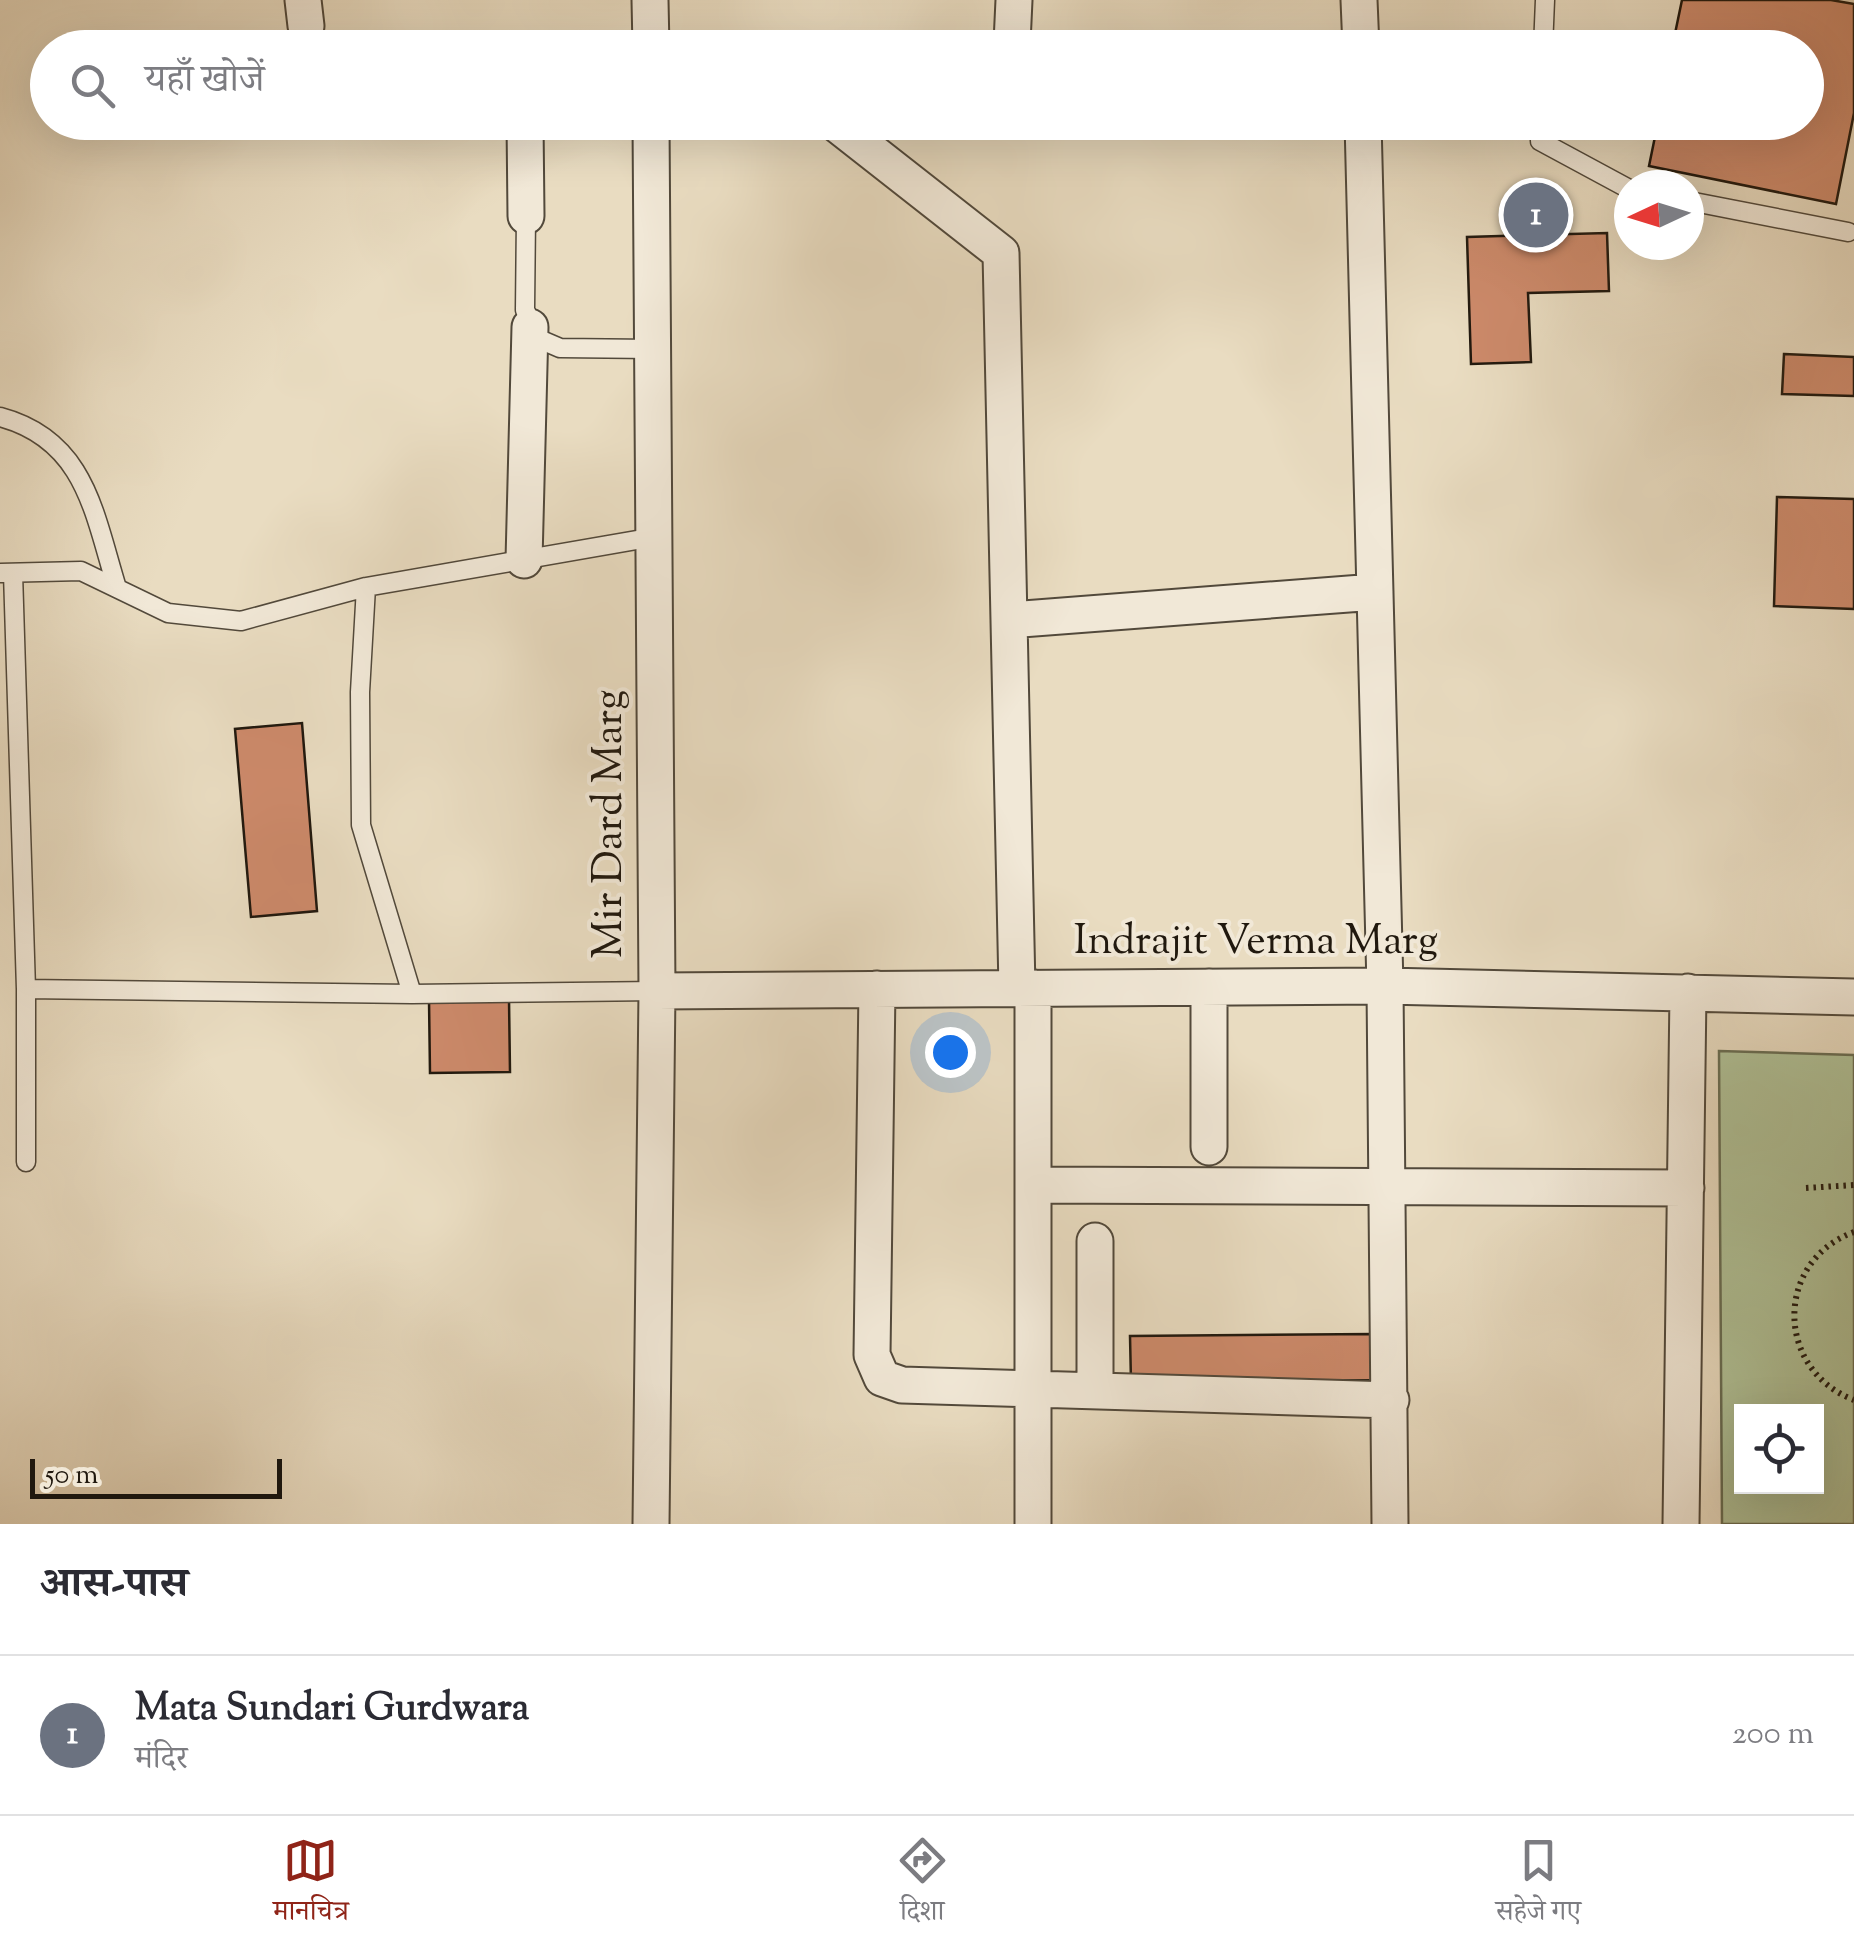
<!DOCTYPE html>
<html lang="hi">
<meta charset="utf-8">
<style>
:root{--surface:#fff;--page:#f7f7f7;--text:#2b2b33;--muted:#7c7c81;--line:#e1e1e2;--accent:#8f2418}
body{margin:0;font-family:"Sorts Mill Goudy","Noto Serif Devanagari",serif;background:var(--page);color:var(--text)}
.controls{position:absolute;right:30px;bottom:30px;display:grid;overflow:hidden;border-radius:0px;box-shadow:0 10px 40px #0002}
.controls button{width:90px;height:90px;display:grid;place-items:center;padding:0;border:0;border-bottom:2px solid var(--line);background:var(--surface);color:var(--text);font:50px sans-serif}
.compass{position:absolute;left:1614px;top:170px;width:90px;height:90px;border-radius:50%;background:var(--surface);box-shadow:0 10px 40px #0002;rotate:266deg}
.scale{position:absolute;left:30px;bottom:25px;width:252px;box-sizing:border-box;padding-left:10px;border:5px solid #20180e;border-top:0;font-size:28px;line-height:35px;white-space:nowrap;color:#20180e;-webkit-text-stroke:8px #f1e8d7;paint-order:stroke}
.you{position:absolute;left:950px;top:1052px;width:35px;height:35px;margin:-25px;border:8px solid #fff;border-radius:50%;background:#1a73e8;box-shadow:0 0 0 15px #1a73e833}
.badge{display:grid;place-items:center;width:65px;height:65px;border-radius:50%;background:var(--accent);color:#fff;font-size:32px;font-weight:700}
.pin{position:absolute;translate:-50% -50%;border:5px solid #fff;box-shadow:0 2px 10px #0006}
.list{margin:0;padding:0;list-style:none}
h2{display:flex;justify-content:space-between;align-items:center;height:130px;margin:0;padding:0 40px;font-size:42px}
h2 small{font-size:32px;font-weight:400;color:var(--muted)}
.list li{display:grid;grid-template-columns:65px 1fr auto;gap:30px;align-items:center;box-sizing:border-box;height:160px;padding:0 40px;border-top:2px solid var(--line)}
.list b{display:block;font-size:38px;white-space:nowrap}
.list p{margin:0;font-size:32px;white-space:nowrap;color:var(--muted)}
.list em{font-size:32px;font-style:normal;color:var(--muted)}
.icon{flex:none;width:55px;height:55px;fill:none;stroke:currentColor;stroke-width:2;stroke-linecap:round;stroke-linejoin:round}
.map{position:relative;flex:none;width:1854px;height:1524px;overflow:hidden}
.search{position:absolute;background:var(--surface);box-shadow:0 10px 40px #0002;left:30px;right:30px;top:30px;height:110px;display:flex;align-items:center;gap:25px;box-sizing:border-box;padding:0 35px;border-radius:55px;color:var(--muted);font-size:38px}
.sheet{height:290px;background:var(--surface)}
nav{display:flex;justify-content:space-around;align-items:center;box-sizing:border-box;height:140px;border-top:2px solid var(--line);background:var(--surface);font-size:28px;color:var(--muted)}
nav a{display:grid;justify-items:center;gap:5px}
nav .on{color:var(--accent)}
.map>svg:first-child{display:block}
.green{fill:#b0c298;stroke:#686d53;stroke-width:2.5;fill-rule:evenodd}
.building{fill:#cd8a6b;stroke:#20180e;stroke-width:2.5}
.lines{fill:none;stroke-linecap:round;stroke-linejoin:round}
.service-casing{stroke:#52493b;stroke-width:21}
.minor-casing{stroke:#52493b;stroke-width:39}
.path{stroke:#20180e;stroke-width:6;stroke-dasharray:2.5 5;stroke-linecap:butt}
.service{stroke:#f1e8d7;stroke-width:18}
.minor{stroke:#f1e8d7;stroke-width:35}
.labels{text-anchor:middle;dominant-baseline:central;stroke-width:8;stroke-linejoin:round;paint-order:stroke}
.street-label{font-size:42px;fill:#20180e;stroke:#f1e8d7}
</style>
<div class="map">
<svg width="1854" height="1524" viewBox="0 0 1854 1524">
<rect width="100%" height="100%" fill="#e9dcc1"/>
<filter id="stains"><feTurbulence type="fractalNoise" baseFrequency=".002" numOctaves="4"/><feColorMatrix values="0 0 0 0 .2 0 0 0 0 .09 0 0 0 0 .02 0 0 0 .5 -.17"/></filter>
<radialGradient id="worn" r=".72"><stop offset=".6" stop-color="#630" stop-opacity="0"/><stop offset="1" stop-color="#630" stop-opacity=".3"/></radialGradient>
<!-- green -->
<path class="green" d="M1719,1051L1854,1055V1524H1722ZM1742,1412H1816V1486H1742Z"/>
<!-- building -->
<path class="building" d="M1682,0H1831L1854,4V113L1836,204L1649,166L1658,122H1806V48H1672Z
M1607,233L1609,291L1528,293L1531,362L1471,364L1467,237Z
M1784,354L1854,357V396L1782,394Z
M1777,497L1854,499V609L1774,606Z
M302,723L317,911L251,917L235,729Z
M509,999L510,1072L430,1073L429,1000Z
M1373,1334L1374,1380L1131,1382L1130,1336Z"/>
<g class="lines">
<!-- service casing -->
<g class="service-casing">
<path id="service" d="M529,48L651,40
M1543,48L1545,0
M1540,122V141L1629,189
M1689,201L1848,232
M526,216L525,310L539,339L560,348L653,349
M0,417C86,440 94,514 117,588
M0,573L81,571L168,613L241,621L366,587L654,537
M13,573L26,989V1162
M366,587L360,692L361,825L412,994
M26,989L412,994L657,991"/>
</g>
<!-- minor casing -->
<g class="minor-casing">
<path id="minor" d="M303,0L306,26
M650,0L651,48
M1359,0L1361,48
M1012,43L1014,0
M525,122L526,216
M834,122L1001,253L1017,988
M1363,122L1385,986L1390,1524
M524,560L530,327
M1009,620L1375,592
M877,989L872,1355L882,1378L902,1385L1391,1400
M657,991L1385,986L1854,997
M1209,1147V987
M1034,1185L1686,1188
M1095,1391V1241
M651,1524L657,991L651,122
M1033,1524V988
M1681,1524L1688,992"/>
</g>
<!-- path -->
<path class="path" d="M1806,1188L1854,1185
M1854,1232C1774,1261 1775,1370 1854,1400"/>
<!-- service -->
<use href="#service" class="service"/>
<!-- minor -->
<use href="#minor" class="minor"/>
</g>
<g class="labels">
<!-- street labels -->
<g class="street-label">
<text transform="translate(611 824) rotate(-90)">Mir Dard Marg</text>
<text x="1256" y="943">Indrajit Verma Marg</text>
</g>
</g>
<rect width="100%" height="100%" filter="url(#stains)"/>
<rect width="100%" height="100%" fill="url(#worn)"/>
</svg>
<div class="controls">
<button><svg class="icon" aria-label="locate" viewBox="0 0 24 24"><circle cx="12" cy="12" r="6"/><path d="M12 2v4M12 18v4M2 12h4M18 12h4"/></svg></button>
</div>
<svg class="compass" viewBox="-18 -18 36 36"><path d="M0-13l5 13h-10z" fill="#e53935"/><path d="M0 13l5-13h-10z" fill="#7c7c81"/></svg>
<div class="scale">50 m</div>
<div class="you"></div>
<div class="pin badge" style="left:1536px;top:215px;background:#6b7280">1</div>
<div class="search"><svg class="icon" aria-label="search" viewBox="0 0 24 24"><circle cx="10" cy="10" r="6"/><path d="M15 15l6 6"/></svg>यहाँ खोजें</div>
</div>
<section class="sheet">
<h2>आस-पास<small></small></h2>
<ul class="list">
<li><span class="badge" style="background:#6b7280">1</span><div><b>Mata Sundari Gurdwara</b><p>मंदिर</p></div><em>200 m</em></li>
</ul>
</section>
<nav>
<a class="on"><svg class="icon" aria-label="map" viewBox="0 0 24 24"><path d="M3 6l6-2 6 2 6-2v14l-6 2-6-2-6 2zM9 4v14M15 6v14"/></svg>मानचित्र</a>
<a><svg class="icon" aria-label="directions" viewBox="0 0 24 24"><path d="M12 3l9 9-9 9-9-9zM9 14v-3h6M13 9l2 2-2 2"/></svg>दिशा</a>
<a><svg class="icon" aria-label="saved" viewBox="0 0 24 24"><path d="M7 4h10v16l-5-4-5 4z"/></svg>सहेजे गए</a>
</nav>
